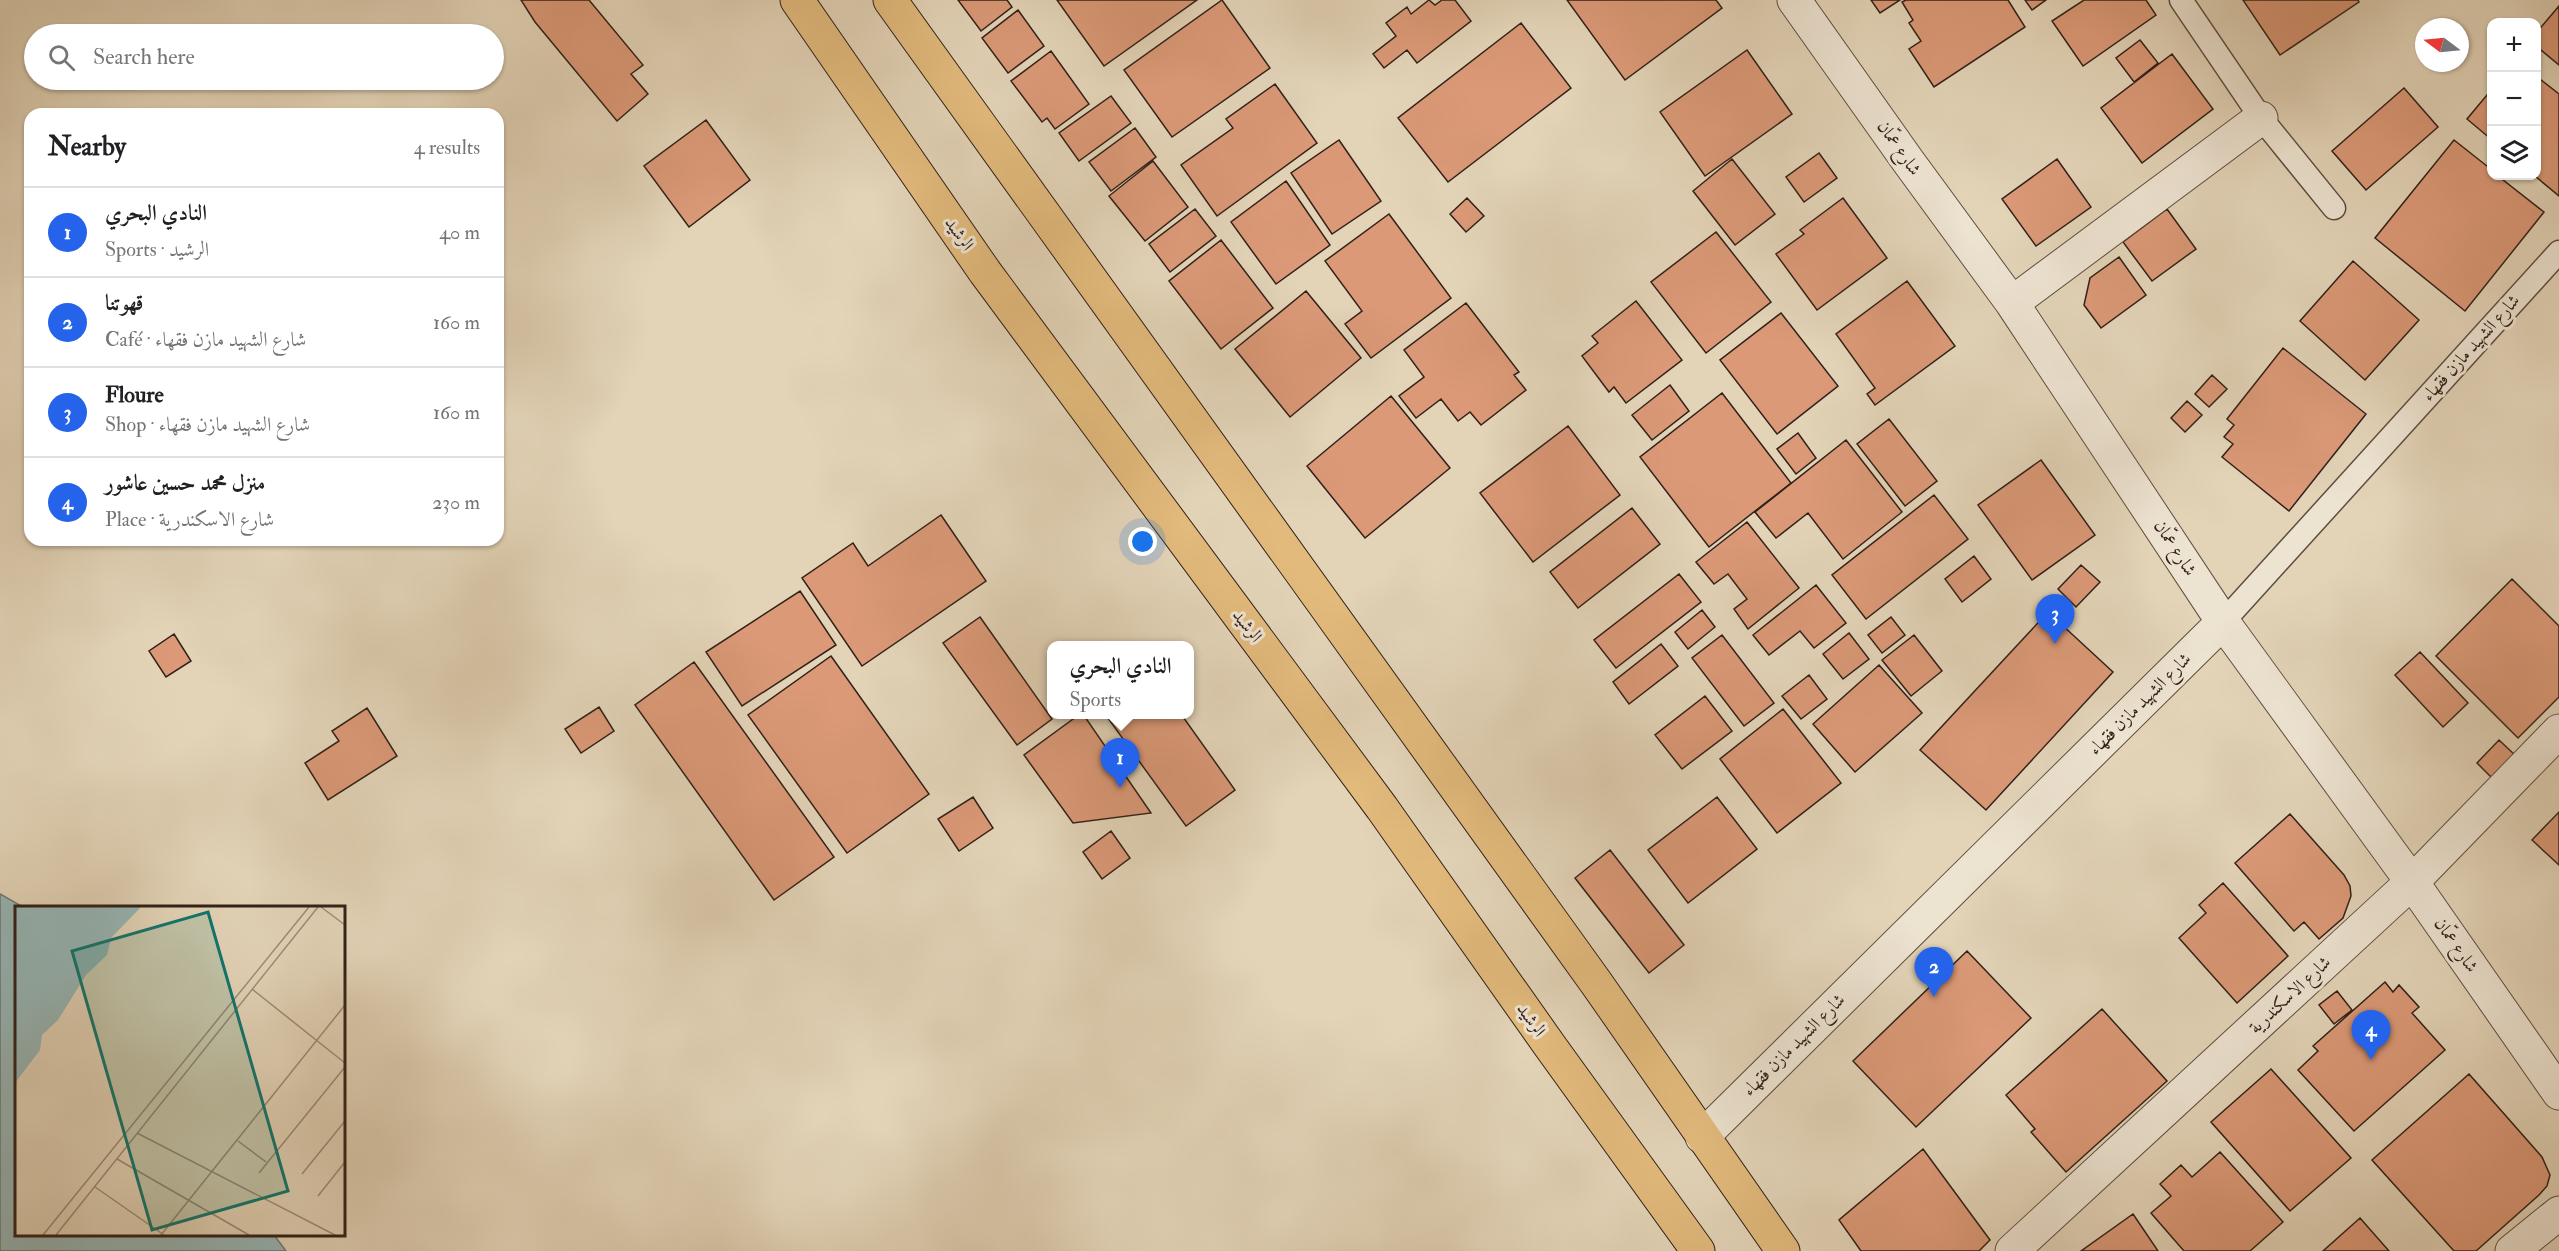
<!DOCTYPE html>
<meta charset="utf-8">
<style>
:root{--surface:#fff;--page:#f6f6f6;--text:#202124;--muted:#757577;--line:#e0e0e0;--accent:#2563eb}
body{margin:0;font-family:"IM FELL Double Pica",Amiri,serif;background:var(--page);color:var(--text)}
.controls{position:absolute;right:18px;top:18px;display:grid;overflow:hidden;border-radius:12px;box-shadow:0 2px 4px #0004}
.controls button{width:54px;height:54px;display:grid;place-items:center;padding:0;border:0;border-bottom:2px solid var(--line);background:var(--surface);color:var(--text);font:30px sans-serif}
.compass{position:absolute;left:2415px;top:18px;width:54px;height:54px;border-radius:50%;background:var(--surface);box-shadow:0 2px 4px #0004;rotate:286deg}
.you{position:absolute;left:1143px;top:542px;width:21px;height:21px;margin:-15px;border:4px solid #fff;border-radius:50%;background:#1a73e8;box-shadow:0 0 0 9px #1a73e833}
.badge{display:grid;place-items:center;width:39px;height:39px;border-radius:50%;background:var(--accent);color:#fff;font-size:20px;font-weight:700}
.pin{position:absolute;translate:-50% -50px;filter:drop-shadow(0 2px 3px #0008)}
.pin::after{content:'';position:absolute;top:32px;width:21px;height:18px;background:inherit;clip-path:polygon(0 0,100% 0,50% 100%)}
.popup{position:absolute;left:1047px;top:641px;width:147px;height:78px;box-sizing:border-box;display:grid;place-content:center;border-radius:12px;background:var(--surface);filter:drop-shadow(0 2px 4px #0005);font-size:20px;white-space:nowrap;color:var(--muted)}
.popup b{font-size:22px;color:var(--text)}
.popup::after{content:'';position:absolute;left:50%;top:100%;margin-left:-12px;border:12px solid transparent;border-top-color:var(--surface)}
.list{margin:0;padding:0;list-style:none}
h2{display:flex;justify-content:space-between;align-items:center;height:78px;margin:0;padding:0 24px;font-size:26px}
h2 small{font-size:20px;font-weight:400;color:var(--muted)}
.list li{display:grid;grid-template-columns:39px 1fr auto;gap:18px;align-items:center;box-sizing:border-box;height:90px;padding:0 24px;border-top:2px solid var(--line)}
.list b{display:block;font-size:22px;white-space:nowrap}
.list p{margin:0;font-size:20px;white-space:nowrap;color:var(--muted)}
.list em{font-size:20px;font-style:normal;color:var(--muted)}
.icon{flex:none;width:33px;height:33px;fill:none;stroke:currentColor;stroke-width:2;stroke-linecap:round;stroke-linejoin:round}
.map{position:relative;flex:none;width:2559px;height:1251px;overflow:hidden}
.search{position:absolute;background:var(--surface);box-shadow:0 2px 4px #0004;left:24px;top:24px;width:480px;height:66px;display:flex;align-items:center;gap:15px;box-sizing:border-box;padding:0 21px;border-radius:33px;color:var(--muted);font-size:22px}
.panel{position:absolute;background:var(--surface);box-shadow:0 2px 4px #0004;left:24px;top:108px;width:480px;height:438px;border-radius:18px}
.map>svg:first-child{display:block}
.water{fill:#97b7b7;stroke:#6e7b78;stroke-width:1.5}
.building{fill:#db9977;stroke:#312119;stroke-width:1.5}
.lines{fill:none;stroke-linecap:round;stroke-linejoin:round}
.lane-casing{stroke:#5e4e41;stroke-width:25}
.street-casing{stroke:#5e4e41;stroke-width:35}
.primary-casing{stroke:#312119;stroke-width:35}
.lane{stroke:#ede3d1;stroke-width:22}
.street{stroke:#ede3d1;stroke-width:33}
.primary{stroke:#e2ba7c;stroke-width:33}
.labels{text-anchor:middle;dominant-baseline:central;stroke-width:6;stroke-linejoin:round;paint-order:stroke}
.street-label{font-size:18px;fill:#312119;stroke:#ede3d1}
.inset-road{fill:none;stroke:#9c8c78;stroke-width:1.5}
.view{fill:#0f766e;fill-opacity:0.15;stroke:#0f766e;stroke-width:3}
.inset-edge{fill:none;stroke:#312119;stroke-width:3}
</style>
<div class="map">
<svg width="2559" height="1251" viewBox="0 0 2559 1251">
<rect width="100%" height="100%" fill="#e3d4b8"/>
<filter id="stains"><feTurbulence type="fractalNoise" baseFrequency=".00333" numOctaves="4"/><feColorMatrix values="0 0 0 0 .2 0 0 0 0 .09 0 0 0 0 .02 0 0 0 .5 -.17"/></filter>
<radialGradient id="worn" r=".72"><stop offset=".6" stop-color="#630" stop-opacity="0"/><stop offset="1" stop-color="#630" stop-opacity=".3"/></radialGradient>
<!-- water -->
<path class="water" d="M0,894L23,907L16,908V1234L274,1235L286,1251H0Z"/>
<!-- building -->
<path class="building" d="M521,0H589L643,65L631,74L648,94L617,121L535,22Z
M958,0H1007L1012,7L981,31Z
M1057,0H1197L1104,66Z
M1222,0L1270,68L1172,137L1124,70Z
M1429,0L1435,5L1442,0H1455L1471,21L1417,63L1407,50L1384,68L1373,54L1396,36L1386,23L1407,7L1411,14Z
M1567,0H1716L1722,8L1625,80Z
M1871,0H1900L1880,13Z
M1906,0H2008L2025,27L1934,87L1909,49L1921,41L1909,23L1913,20L1902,2Z
M2025,0H2046L2032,10Z
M2084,0H2146L2156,15L2083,66L2052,21Z
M2243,0H2358L2359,2L2280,55Z
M2559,6V65L2536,46V33Z
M1018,10L1044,46L1008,73L982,38Z
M1521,23L1571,88L1448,182L1398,118Z
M2140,40L2158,63L2134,82L2116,58Z
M1747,50L1792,114L1705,176L1660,112Z
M1051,51L1089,104L1055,129L1047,118L1042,122L1011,81Z
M2172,54L2213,109L2142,163L2101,108Z
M2536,76L2559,94V196L2535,176H2536Z
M1275,84L1317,143L1217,216L1181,165L1233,128L1226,119Z
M2404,88L2438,127L2366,190L2332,151Z
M2492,89V140L2467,119Z
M1111,96L1131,123L1079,161L1059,133Z
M706,120L750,180L689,227L644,166Z
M1135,128L1156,157L1111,191L1089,162Z
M1339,140L1381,201L1332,234L1291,173Z
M2454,140L2492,170V176H2498L2544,212L2465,311L2375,238Z
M1819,153L1837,178L1804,202L1786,177Z
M1732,159L1775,214L1735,245L1693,191Z
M2057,159L2091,207L2036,246L2002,199Z
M1153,161L1188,207L1145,241L1109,196Z
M1286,181L1330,245L1276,284L1231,222Z
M1467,198L1484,216L1466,232L1450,214Z
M1843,198L1887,258L1817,310L1776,254L1804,234L1800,230Z
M1195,209L1216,236L1170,272L1149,244Z
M2167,209L2196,249L2152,281L2123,242Z
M1389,214L1451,298L1371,358L1345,324L1362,311L1325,261Z
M1716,232L1771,302L1706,353L1651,282Z
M1221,240L1273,308L1221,349L1169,281Z
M2119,257L2146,295L2101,328L2084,305L2090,278Z
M2353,261L2419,320L2365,380L2300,321Z
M1907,281L1955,346L1875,405L1867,394L1875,388L1836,334Z
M1306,291L1361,358L1290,417L1235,349Z
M1636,301L1682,360L1626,403L1614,387L1609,392L1582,356L1598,343L1592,336Z
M1466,303L1519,372L1514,375L1526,390L1481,425L1470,412L1458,421L1441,399L1416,418L1399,396L1424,377L1404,350Z
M1781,313L1838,386L1777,434L1720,360Z
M2283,348L2366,414L2289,511L2222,457L2233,444L2224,437L2234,425L2227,419Z
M2212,375L2227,389L2209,407L2195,394Z
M1670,385L1689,411L1652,440L1632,415Z
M1722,393L1791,483L1709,547L1640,457Z
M1391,396L1450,468L1365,538L1307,466Z
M2187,401L2202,415L2185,432L2171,418Z
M1889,419L1937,481L1905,506L1857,444Z
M1568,426L1620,495L1533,562L1480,493Z
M1798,433L1816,458L1796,474L1777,449Z
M1846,440L1902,512L1843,559L1808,513L1776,538L1755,512Z
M2041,460L2095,535L2032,580L1978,505Z
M1934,495L1968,539L1866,619L1832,575Z
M1632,508L1660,544L1578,608L1550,572Z
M941,515L986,581L862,666L802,578L853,543L868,566Z
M1747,522L1799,588L1748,629L1734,609L1747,599L1728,574L1714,584L1696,562Z
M1974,556L1991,579L1962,602L1945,579Z
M2081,565L2100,582L2076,607L2058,589Z
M1679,574L1701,602L1616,668L1594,640Z
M2512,579L2559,626V697L2518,738L2436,656Z
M1816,585L1846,623L1814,648L1800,631L1769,655L1753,635Z
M800,591L836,645L742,706L706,652Z
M1702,610L1715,627L1688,649L1675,632Z
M2048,612L2113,672L1986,810L1920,750Z
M980,617L1052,719L1017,745L943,643Z
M1891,617L1905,635L1882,653L1868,635Z
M1849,633L1869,659L1843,679L1823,654Z
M174,634L191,661L166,677L149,651Z
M1722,635L1774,703L1744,726L1692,658Z
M1914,635L1942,671L1911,696L1882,660Z
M1661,644L1678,666L1629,704L1613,682Z
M2420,652L2468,703L2443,727L2395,675Z
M831,656L929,794L847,853L748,715Z
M694,662L834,857L774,900L635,705Z
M1879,665L1922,713L1855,772L1813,724Z
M1809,675L1827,699L1801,719L1782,696Z
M1705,696L1732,731L1682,769L1655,735Z
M599,707L614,731L581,753L565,729Z
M367,708L397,756L328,800L305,763L339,741L332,731Z
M1783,709L1841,783L1777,833L1720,759Z
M1080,714H1083L1151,813L1073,823L1024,755Z
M1105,714H1181L1235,790L1186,826Z
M2499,740L2517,757L2494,780L2477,763Z
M973,797L993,828L959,851L938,819Z
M1717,797L1757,849L1688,903L1648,850Z
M2559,812V865L2532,840Z
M2290,814L2344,875L2350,886L2351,896L2343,918L2319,939L2304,922L2294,931L2235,863Z
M1111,831L1130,858L1102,879L1083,852Z
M1610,850L1684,945L1649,973L1575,878Z
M2223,883L2288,956L2237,1003L2179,938L2206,913L2199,905Z
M1967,951L2031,1018L1916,1127L1853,1061Z
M2385,982L2393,992L2399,985L2419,1007L2412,1013L2445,1050L2354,1131L2298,1070L2318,1051L2313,1046Z
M2337,991L2352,1010L2334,1024L2319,1005Z
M2102,1009L2167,1081L2066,1172L2031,1132L2035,1129L2006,1095Z
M2271,1069L2351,1158L2290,1211L2211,1122Z
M2469,1074L2542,1157L2550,1175L2547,1186L2539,1195L2476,1251H2454L2372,1160Z
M1923,1149L1990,1240L1979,1251H1861L1839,1220Z
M2220,1152L2283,1222L2250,1251H2184L2151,1213L2171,1196L2160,1184L2181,1165L2192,1177Z
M2133,1214L2158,1251H2081Z
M2360,1218L2389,1251H2323Z"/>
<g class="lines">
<!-- lane casing -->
<g class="lane-casing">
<path id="lane" d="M2181,0L2261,118L2334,208
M2223,622L2559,252"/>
</g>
<!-- street casing -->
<g class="street-casing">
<path id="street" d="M1794,0L1908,161L2012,303L2223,622L2412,882L2559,1093
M2012,303L2261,118
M1702,1137L2223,622
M2012,1251L2412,882L2559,731
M2512,1251L2559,1213"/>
</g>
<!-- primary casing -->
<g class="primary-casing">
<path id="primary" d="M797,0L985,272L1382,808L1550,1046L1698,1251
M890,0L1597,984L1783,1251"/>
</g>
<!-- lane -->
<use href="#lane" class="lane"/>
<!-- street -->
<use href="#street" class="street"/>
<!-- primary -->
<use href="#primary" class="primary"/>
</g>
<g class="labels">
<!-- street labels -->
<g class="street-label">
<text transform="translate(1899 148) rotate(55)">شارع عمّان</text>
<text transform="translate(959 234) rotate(55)">الرشيد</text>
<text transform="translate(2471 348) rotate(-48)">شارع الشهيد مازن فقهاء</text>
<text transform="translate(2175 548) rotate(57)">شارع عمّان</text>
<text transform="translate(1247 626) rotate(53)">الرشيد</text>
<text transform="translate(2140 704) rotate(-45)">شارع الشهيد مازن فقهاء</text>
<text transform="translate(2456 945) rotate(55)">شارع عمّان</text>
<text transform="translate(2290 995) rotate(-43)">شارع الاسكندرية</text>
<text transform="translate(1531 1020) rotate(55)">الرشيد</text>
<text transform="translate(1794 1045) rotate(-45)">شارع الشهيد مازن فقهاء</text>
</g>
</g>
<!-- overview -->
<g transform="translate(15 906)">
<rect width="330" height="330" fill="#e3d4b8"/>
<path d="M0,1H126L96,32L92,49L71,69L43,114L27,129L25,144L0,177Z" fill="#97b7b7"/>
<path class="inset-road" d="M306,1L330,19M237,83L330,157M122,227L320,329M223,235L251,256M102,253L234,329M244,267L330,161M287,268L330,215M80,281L149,329M303,290L330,256M28,329L294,1M41,329L303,1M146,329L330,99"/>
<path class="view" d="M193,6L273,285L137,324L57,45Z"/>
<rect width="330" height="330" class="inset-edge"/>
</g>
<rect width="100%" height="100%" filter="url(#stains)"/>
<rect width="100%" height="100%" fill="url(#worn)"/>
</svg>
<div class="controls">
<button>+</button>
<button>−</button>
<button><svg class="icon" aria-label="layers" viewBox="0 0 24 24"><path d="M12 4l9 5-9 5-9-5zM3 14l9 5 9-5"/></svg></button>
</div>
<svg class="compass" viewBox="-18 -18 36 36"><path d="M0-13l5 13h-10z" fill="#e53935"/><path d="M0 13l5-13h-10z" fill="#757577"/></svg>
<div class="you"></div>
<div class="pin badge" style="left:1120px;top:788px">1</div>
<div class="popup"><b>النادي البحري</b>Sports</div>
<div class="pin badge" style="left:1934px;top:997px">2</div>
<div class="pin badge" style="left:2055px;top:644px">3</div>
<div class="pin badge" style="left:2371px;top:1060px">4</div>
<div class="search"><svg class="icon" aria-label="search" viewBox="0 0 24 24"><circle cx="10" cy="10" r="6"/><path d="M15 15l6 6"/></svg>Search here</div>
<section class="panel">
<h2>Nearby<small>4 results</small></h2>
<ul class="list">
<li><span class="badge">1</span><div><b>النادي البحري</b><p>Sports · الرشيد</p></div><em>40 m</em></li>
<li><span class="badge">2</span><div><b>قهوتنا</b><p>Café · شارع الشهيد مازن فقهاء</p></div><em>160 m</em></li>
<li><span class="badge">3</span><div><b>Floure</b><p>Shop · شارع الشهيد مازن فقهاء</p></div><em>160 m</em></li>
<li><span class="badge">4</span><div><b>منزل محمد حسين عاشور</b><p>Place · شارع الاسكندرية</p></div><em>230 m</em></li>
</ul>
</section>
</div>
